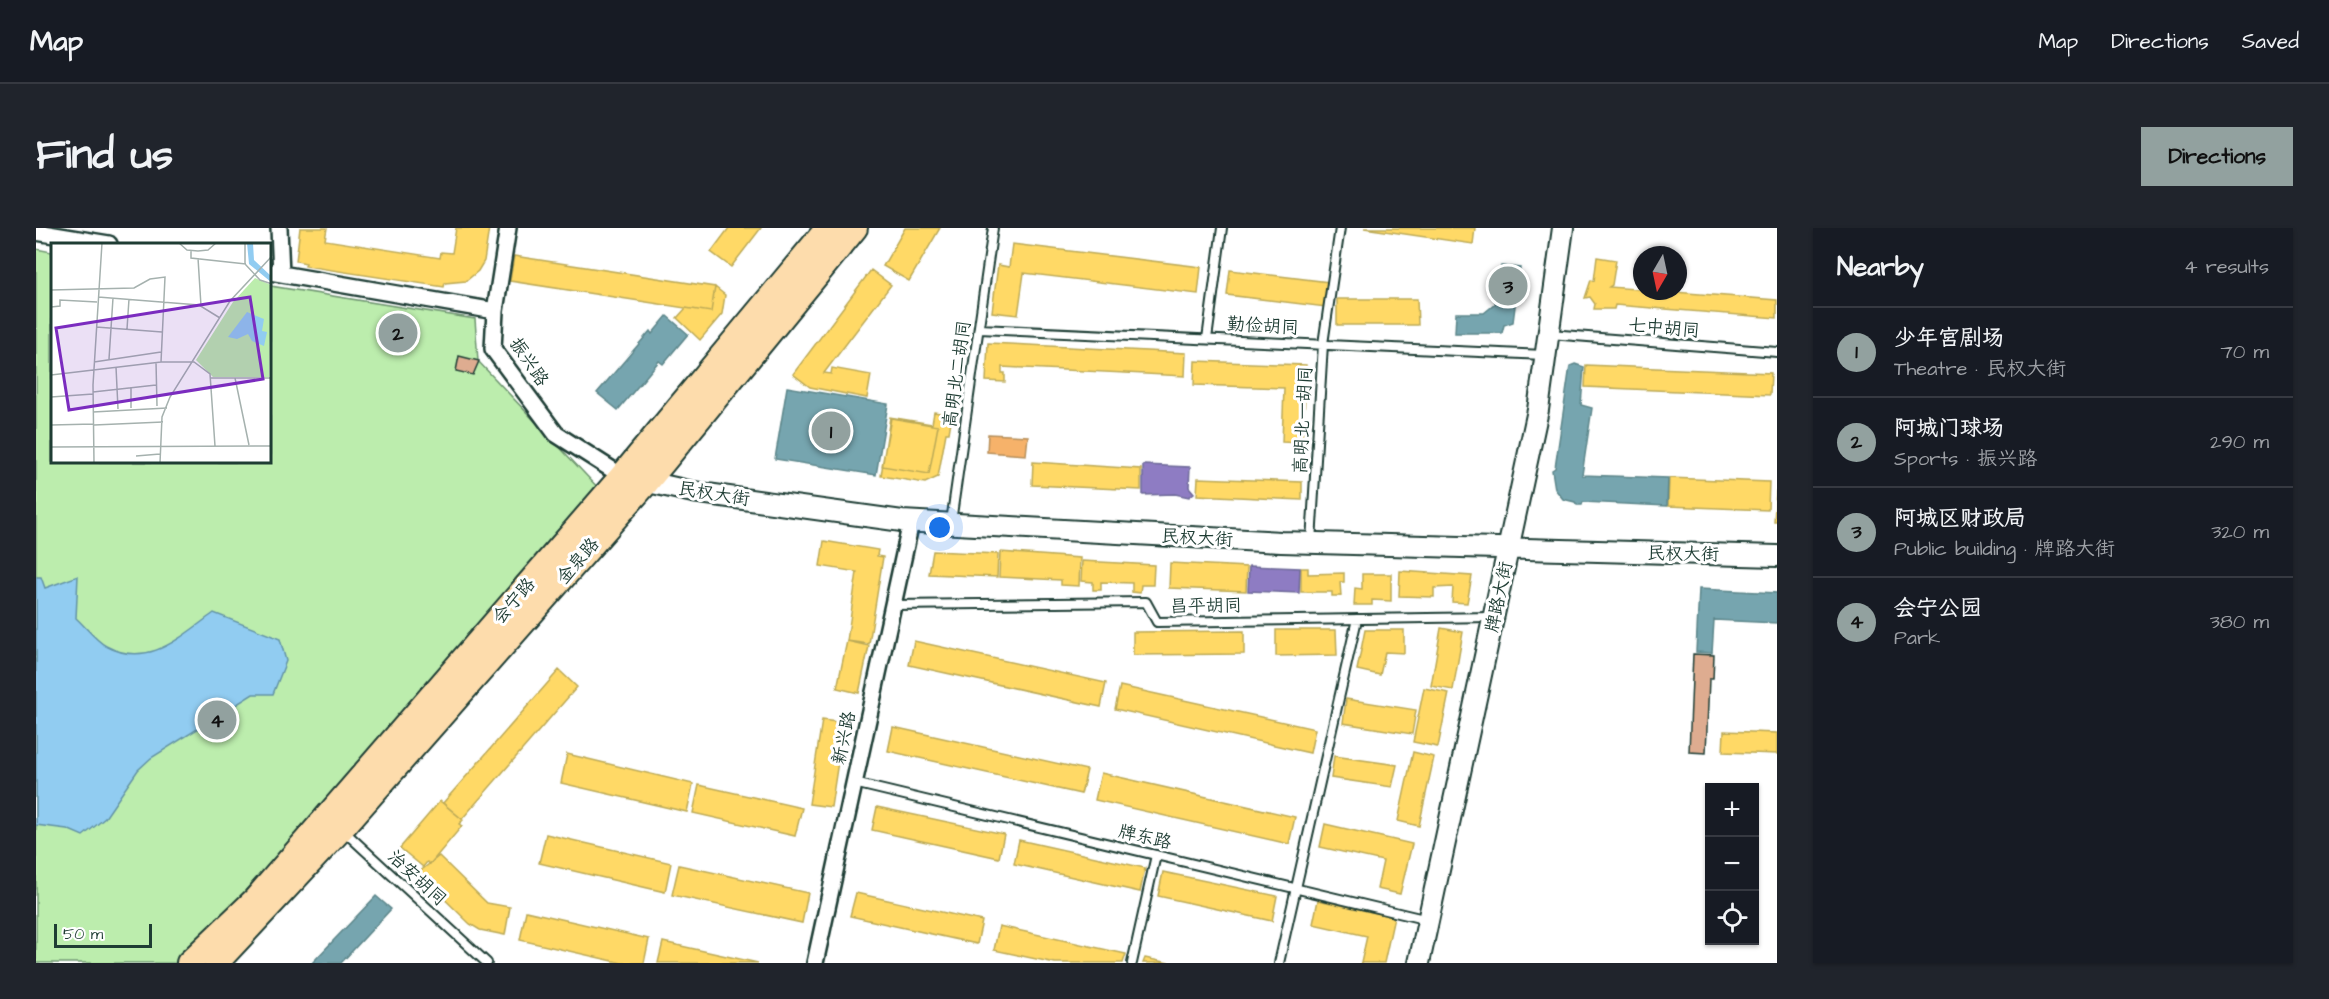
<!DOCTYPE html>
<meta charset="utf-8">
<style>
:root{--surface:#171b24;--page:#20242c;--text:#f1f3f6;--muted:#9ea1a6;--line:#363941;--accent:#92a19f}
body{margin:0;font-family:"Architects Daughter","LXGW WenKai TC",sans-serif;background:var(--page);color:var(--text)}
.controls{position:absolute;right:18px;bottom:18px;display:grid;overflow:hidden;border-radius:0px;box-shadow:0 2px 4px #0004}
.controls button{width:54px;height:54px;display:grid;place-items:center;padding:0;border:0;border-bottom:2px solid var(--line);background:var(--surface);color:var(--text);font:30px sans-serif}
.compass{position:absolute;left:1597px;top:18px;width:54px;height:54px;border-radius:50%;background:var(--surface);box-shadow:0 2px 4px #0004;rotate:189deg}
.scale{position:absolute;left:18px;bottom:15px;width:98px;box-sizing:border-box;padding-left:6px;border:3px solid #1f3d34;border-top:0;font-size:16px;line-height:21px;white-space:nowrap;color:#1f3d34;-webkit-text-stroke:4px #fff;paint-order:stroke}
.you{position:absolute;left:904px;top:300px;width:21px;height:21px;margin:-15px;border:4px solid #fff;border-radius:50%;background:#1a73e8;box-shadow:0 0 0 9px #1a73e833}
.badge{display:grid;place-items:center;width:39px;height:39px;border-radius:50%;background:var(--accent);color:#111;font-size:20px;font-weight:700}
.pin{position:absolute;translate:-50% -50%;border:3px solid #fff;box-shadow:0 2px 6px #0006}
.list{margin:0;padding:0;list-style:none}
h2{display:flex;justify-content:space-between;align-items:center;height:78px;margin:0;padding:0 24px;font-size:26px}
h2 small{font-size:20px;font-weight:400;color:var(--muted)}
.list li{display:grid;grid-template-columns:39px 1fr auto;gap:18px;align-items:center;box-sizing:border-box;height:90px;padding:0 24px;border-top:2px solid var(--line)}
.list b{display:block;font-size:22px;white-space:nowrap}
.list p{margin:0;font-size:20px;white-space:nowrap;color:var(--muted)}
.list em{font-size:20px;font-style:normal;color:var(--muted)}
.icon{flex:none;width:33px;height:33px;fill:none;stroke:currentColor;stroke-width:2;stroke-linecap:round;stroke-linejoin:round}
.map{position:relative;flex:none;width:1741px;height:735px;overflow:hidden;border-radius:0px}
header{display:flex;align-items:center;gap:36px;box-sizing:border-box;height:84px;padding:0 30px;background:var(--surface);border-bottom:2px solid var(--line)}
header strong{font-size:28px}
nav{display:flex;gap:33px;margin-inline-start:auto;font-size:21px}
.intro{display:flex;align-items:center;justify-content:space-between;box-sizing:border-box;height:144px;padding:0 36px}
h1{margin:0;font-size:42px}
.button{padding:15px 27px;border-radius:0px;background:var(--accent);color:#111;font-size:21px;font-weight:700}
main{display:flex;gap:36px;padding:0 36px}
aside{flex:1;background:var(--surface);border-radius:0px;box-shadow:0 2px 4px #0004}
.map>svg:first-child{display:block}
.green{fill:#bcedad;stroke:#6e9570;stroke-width:1.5}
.water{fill:#91ccf1;stroke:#6393a5;stroke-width:1.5}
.homes{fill:#ffd966;stroke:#bcaa57;stroke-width:1.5}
.offices{fill:#8e7cc3;stroke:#6d6998;stroke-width:1.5}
.health{fill:#f6b26b;stroke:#b68f5a;stroke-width:1.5}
.public{fill:#76a5af;stroke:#5c868a;stroke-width:1.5}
.building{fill:#deac90;stroke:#1f3d34;stroke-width:1.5}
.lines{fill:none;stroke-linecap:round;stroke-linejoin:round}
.service-casing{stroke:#1f3d34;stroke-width:12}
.minor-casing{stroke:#1f3d34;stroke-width:20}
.tertiary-casing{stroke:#1f3d34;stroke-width:24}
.primary-casing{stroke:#1f3d34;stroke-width:28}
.service{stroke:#fff;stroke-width:8}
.minor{stroke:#fff;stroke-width:15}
.tertiary{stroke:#fff;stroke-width:20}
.primary{stroke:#fddcac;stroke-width:24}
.labels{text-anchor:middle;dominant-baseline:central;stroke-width:6;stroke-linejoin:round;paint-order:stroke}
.street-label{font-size:18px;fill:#1f3d34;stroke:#fff}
.inset-road{fill:none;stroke:#a5b1ae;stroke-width:1.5}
.view{fill:#7b2cbf;fill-opacity:0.15;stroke:#7b2cbf;stroke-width:3}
.inset-edge{fill:none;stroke:#1f3d34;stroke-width:3}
</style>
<header>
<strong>Map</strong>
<nav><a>Map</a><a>Directions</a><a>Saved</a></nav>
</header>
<div class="intro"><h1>Find us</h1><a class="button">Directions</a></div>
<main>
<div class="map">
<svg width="1741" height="735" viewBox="0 0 1741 735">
<rect width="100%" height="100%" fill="#fff"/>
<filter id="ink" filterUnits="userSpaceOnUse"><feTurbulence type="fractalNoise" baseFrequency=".0167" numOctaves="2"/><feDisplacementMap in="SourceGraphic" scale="12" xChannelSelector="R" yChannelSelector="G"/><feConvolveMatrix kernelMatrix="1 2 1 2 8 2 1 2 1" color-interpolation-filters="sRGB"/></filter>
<g filter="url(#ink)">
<!-- green -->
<path class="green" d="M0,21L16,24V234H234V58L439,91L442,133L566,264L158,720L140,735H0Z"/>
<!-- water -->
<path class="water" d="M42,348L40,390C49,398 60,413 70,418C113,441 144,409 178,385L244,411L250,433L237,466H217L115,530L102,542L69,590L47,608L31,601L0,597V349H5L9,360Z"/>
<!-- homes -->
<path class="homes" d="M264,0H291L289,12L404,30L405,24L416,25L420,0H453L448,33L442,43L430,53L409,55L408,59L269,38L270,35L260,33Z
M693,0H725L695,39L675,24Z
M869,0H904L873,53L847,38Z
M1328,0H1439L1437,16Z
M976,16L1165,39L1162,66L988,45L982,87L956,84L962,37L973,39Z
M478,28L679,59L675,84L474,53Z
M1561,29L1580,32L1576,57L1573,59L1741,72V90L1579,77L1578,81H1558L1559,76L1554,69L1549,70L1555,52L1558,53Z
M835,42L855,57L788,145L795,146L796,140L835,147L831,170L774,159L757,146Z
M1194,42L1293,54L1290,79L1191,67Z
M679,59L689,67L686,86L664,112L641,90L650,80L675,84Z
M1301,71H1381L1382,97H1301Z
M952,115L1150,125L1149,148L966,139V145H969V154L950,153Z
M1159,133L1270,137L1267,215L1246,214L1248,160L1158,157Z
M1550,137L1735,145L1734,167L1549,159Z
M898,184L916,187L913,205H910L902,249L889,255L845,248L854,189L896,196Z
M855,190L902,198L893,246L846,238Z
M997,234L1105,241V262L996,257Z
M1162,250L1266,254V272L1161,267Z
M1633,250L1733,254L1732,282L1632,278Z
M1740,263H1741V294H1738Z
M788,313L842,322L841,328L847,329L833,416L811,413L821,344L784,338Z
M897,323L962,326L961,349L893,346Z
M964,324L1044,330L1043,358L1025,357V352L963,349Z
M1046,333L1118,337L1117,357H1105L1104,365L1096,364V355L1065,354V362H1057V354L1045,353Z
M1134,335L1211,339L1210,363L1133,360Z
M1265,340H1272V346L1308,345V354H1304L1305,368H1296V364H1265Z
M1364,343L1436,348L1431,375L1416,374L1417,359L1398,360V369L1363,368Z
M1326,346H1355V373L1336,372V377H1318L1319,360L1326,361Z
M1405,400L1427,404L1417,462L1395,458Z
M1240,402H1300L1301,427L1240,428Z
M1329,402H1368V425L1349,424L1344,447L1321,442Z
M1208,403V426L1097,427V404Z
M811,413L833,418L823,465L801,460Z
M878,413L1070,455L1065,479L873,437Z
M523,442L541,459L426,591L407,575Z
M1084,458L1279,501L1274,525L1079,481Z
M1388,460L1413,465L1402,519L1377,514Z
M1310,471L1380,482L1376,506L1307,495Z
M786,492L808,495L795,579L773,576Z
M857,499L1051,542L1045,566L852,523Z
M1688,503L1741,505V526L1687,524Z
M1377,524L1398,529L1383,598L1362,593Z
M531,526L657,556L651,584L525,555Z
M1298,528L1361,537L1356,559L1295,550Z
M1065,545L1259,589L1253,616L1059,572Z
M663,557L766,580L759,608L657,585Z
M404,573L427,592L423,596L426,598L394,636L391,634L387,639L364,620Z
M841,579L968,606L963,630L836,602Z
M1289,596L1376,616L1364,666L1341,661L1347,633L1284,619Z
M510,606L635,635L629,664L503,635Z
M983,612L1109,640L1104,664L978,636Z
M403,628L451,675L474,679L469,707L444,702L434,696L382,645Z
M643,637L772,665L766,695L636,667Z
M1127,644L1241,668L1236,693L1122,668Z
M820,665L946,693L941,716L814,688Z
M1282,672L1358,689L1348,735H1325L1331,708L1277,696Z
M490,683L613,711L608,735H586L484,712Z
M963,698L1090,726L1087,735H1019L958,722Z
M627,714L722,735H622Z
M1109,730L1133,735H1107Z"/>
<!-- offices -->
<path class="offices" d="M1107,237L1154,239L1153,259L1158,265L1153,269L1139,266L1107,267Z
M1213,338L1264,340L1263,365L1212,363Z"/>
<!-- health -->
<path class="health" d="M952,206L992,208L990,227L951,224Z"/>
<!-- public -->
<path class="public" d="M1465,38L1484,40L1477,94L1468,97L1466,105H1419L1420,85H1448L1459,76Z
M631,88L652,106L627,136L623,133L582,182L561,165L614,103L616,106Z
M1539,136L1548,139L1545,177L1556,180L1546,247L1632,250L1631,278L1547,274L1546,277H1541L1539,274L1527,271L1519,261L1516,242L1519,240L1534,138Z
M751,159L852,176L840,247L739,231Z
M1663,361L1741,365V395L1678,392L1676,425L1660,424Z
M340,668L355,681L305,735H276Z"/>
<!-- building -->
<path class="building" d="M423,128L443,133L437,147L420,143Z
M1657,426L1678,427L1677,451H1673L1670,525L1653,524Z"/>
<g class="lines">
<!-- service casing -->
<g class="service-casing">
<path id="service" d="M943,101L1508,127
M1514,106L1741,124
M1171,111L1186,0
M915,294L957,0
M1275,314L1287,116L1304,0
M857,377L1110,374L1121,394L1457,389
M818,555L1392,692
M309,604L451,735
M1096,735L1120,627
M1243,735L1321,391"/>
</g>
<!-- minor casing -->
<g class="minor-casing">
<path id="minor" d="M243,0L245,46
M472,0L459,83L457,121L520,206L586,248
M0,4L73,16
M234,44L459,83
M779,735L875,294"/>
</g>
<!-- tertiary casing -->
<g class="tertiary-casing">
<path id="tertiary" d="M599,251L657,264L866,293L1245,314L1741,328
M1383,735L1502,182L1527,0"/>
</g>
<!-- primary casing -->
<g class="primary-casing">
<path id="primary" d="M153,735L218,673L586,248L792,0
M180,735L305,601L611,254L819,0"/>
</g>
<!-- service -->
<use href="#service" class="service"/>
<!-- minor -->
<use href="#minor" class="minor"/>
<!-- tertiary -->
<use href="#tertiary" class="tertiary"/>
<!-- primary -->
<use href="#primary" class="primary"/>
</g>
</g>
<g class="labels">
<!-- street labels -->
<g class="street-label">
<text transform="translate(1227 98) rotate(3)">勤俭胡同</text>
<text transform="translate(1628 100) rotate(5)">七中胡同</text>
<text transform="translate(493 134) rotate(56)">振兴路</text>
<text transform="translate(921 146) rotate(-82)">高明北二胡同</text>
<text transform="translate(1267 192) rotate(-87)">高明北一胡同</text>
<text transform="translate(678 266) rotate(9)">民权大街</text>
<text transform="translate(1161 310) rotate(3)">民权大街</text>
<text transform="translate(1647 326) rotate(1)">民权大街</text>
<text transform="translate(542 333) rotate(-49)">金泉路</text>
<text transform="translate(1463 369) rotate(-78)">牌路大街</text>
<text transform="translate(478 373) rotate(-49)">会宁路</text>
<text transform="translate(1170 378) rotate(-1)">昌平胡同</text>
<text transform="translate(808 510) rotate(-78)">新兴路</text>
<text transform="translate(1109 609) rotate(13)">牌东路</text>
<text transform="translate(381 650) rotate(43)">治安胡同</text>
</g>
</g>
<!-- overview -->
<g transform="translate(15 15)">
<rect width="220" height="220" fill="#fff"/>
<path d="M204,35L220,42L218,134H162L145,117L182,59Z" fill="#bcedad"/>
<path d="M196,0H202L203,17L220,33V39L198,21ZM196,69L213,76L211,88L216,89L213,103L201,98L197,91L186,96L177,94Z" fill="#91ccf1"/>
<path class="inset-road" d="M128,0L136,7L147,8L157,7L165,0M194,0V21L209,37L221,41M140,8V15L195,21M147,15L150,63M0,47L83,45L99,36L114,34L110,119M47,54L148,62L169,75M0,64L9,63V57L46,59M45,84L111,89M76,86L78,56M58,116L62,55M43,119L110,109M105,119L106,163M65,124L67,166M0,132L110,119H143L159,131L164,203M160,135H221M184,135L198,202M80,144V165M42,149L105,142M0,154L42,151M42,169L116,165M0,182L43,181M43,182L112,179M0,204L221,203M85,213L109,211M43,220L42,142L51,0M109,220L111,174L119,154L179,58L221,13"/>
<path class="view" d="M199,54L212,136L18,167L5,85Z"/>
<rect width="220" height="220" class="inset-edge"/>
</g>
</svg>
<div class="controls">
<button>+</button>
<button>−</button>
<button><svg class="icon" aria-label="locate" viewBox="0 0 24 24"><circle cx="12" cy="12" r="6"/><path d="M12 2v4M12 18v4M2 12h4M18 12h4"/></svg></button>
</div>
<svg class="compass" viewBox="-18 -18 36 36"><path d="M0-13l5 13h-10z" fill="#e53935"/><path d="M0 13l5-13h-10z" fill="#9ea1a6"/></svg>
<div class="scale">50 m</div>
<div class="you"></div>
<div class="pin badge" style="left:795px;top:203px">1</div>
<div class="pin badge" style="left:362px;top:105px">2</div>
<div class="pin badge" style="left:1472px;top:58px">3</div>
<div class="pin badge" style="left:181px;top:492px">4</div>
</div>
<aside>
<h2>Nearby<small>4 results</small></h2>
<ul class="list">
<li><span class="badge">1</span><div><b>少年宫剧场</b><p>Theatre · 民权大街</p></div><em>70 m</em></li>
<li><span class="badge">2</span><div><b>阿城门球场</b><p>Sports · 振兴路</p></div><em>290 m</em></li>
<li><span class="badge">3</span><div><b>阿城区财政局</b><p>Public building · 牌路大街</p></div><em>320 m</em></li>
<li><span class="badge">4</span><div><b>会宁公园</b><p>Park</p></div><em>380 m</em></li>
</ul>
</aside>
</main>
